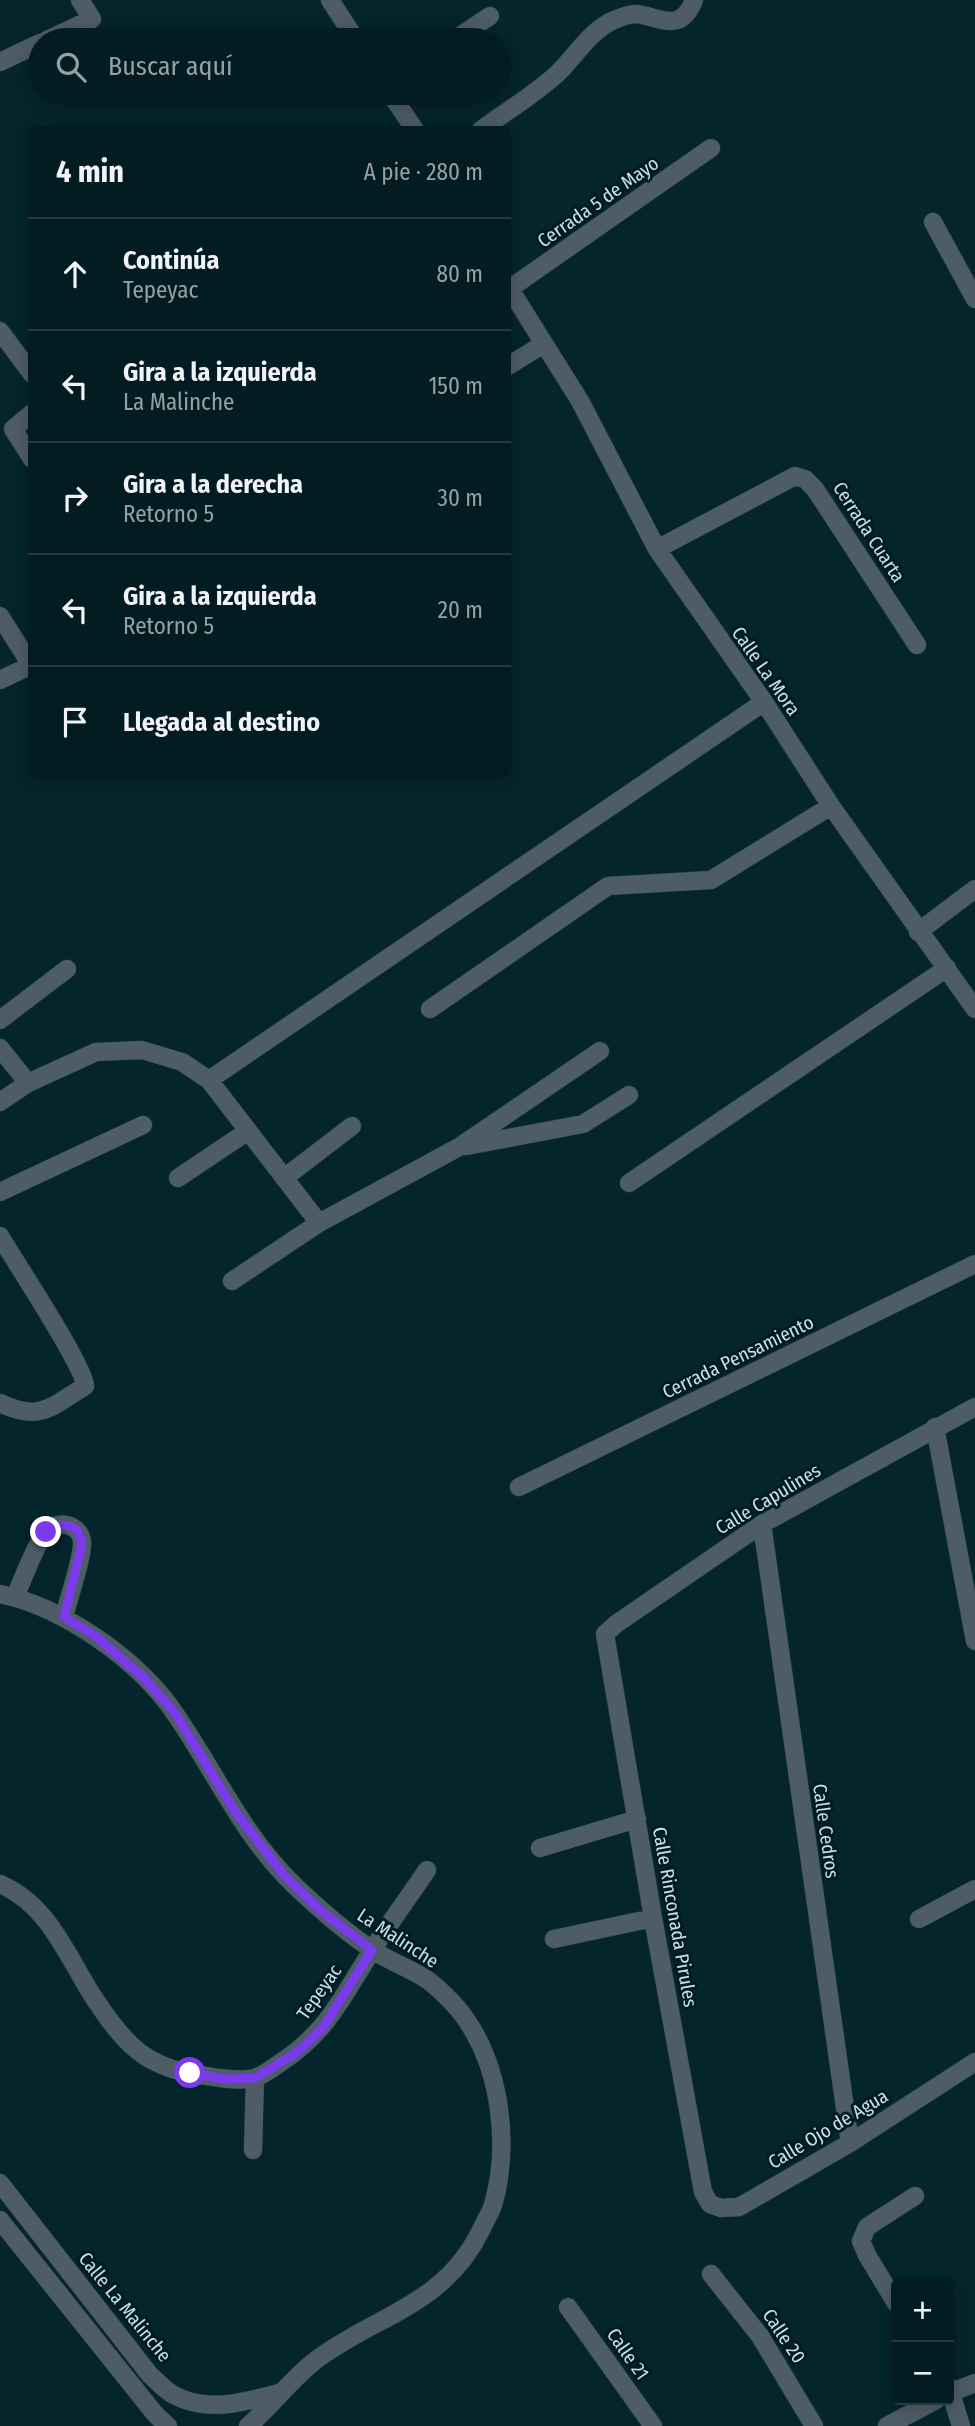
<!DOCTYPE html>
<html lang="es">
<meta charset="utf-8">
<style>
:root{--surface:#031c21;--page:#0d252a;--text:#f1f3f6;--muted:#97a1a5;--line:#243a3f}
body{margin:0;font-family:"Fira Sans Condensed",sans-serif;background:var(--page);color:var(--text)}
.controls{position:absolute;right:21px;bottom:21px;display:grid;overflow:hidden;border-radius:7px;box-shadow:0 4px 18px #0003}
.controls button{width:63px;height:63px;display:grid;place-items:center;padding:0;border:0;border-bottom:2px solid var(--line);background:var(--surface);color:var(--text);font:35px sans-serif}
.stop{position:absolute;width:21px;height:21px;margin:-16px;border:5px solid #7c3aed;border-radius:50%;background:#fff}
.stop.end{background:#7c3aed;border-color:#fff;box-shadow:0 2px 7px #0008}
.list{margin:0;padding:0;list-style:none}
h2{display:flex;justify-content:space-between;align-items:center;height:91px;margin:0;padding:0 28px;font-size:30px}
h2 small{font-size:23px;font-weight:400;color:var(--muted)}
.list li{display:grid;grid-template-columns:46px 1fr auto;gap:21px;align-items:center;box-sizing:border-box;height:112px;padding:0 28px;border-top:2px solid var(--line)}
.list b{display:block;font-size:26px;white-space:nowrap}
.list p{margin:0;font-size:23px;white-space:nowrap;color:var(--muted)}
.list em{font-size:23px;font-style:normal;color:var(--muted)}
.icon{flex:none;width:38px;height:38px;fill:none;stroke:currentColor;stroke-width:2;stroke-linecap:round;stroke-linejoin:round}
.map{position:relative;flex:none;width:975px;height:2426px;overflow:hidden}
.search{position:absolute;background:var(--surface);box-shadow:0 4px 18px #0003;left:28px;top:28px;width:483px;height:77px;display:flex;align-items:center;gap:18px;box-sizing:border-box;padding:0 24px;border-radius:38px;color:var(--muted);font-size:26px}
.panel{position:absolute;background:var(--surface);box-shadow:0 4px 18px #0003;left:28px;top:126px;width:483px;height:651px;border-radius:7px}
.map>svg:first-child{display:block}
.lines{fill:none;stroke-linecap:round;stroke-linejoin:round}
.minor-casing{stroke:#24434a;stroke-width:19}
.minor{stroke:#4e5c65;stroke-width:18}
.route{stroke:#7c3aed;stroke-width:9}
.labels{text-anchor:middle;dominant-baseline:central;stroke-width:6;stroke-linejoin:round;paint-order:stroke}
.street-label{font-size:19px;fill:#cae1e6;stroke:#001c22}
</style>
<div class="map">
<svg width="975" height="2426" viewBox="0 0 975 2426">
<rect width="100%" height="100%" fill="#04252c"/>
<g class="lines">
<!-- minor casing -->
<g class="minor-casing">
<path id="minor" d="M330,0L356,40
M47,40L92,19L80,0
M454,40L490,16
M0,62L40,43
M390,93L415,130
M481,130C506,111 536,94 559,72C576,55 591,30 614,20C619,18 629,14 635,14C657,15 680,36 694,0
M933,222L975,299
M508,286L580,401L657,549L764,702L831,806L975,1009
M509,289L711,148
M0,331L32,374
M508,366L542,345
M32,413L13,429L32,459
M657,549L795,476L805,479L815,489L917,645
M0,616L31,665
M0,680L32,665
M918,932L975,889
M430,1009L608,886L711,880L831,806
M0,1020L67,969
M0,1048L28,1083
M209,1080L319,1223
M0,1102L28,1083L96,1052L142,1050L182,1062L209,1080L764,702
M466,1146L583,1124L629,1095
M178,1178L248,1131
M284,1178L352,1126
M629,1183L947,968
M0,1192L143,1125
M0,1236C14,1260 85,1367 85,1386C51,1407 40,1422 0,1403
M232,1281L319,1223L459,1147L600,1051
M975,1407L762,1524L616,1624L605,1634L653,1918L703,2192L710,2204L721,2208L739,2207L850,2143L975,2062
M935,1427L975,1641
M519,1487L975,1264
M762,1524L850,2143
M0,1594C64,1607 140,1661 176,1715C215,1772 244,1837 294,1885C318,1908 343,1930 371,1949C387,1960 406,1967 423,1977C435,1984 457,2006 465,2018C501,2069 510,2146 493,2205C490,2214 484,2223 480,2232C443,2306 376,2315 316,2360C291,2379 272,2406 248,2426
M15,1597C23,1579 34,1548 45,1533C56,1518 81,1524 82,1542C83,1557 68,1600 64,1617
M540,1848L637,1819
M0,1884C50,1905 68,1959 96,2001C125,2044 145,2067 199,2075C214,2077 244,2083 257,2077C265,2074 273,2068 280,2063C328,2032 343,1995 373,1949C390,1922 409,1897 427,1870
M919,1919L975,1889
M554,1939L653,1918
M253,2150L255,2078
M0,2183L150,2375C157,2381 164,2389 172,2394C207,2414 246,2402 282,2392
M0,2220L155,2414L168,2426
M711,2274L760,2336L814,2426
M896,2303L867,2255L861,2241L867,2227L915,2196
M568,2307L653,2426
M949,2387L961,2426
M949,2393L975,2383
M887,2426L936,2400"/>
</g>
<!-- minor -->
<use href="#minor" class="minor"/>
</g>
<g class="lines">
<!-- route -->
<path class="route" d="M46,1532C57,1524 67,1522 78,1531L82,1544L64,1617L94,1635L144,1678L175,1713L234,1810L284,1875L321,1911L372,1950L322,2029L296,2053L255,2078L224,2079L190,2073"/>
</g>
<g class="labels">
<!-- street labels -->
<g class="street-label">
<text transform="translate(598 202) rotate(-35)">Cerrada 5 de Mayo</text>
<text transform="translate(869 532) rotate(57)">Cerrada Cuarta</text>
<text transform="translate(766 671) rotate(55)">Calle La Mora</text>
<text transform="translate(738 1357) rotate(-26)">Cerrada Pensamiento</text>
<text transform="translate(768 1499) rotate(-31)">Calle Capulines</text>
<text transform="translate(826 1831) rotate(82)">Calle Cedros</text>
<text transform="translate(675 1917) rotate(80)">Calle Rinconada Pirules</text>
<text transform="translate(398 1938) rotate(33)">La Malinche</text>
<text transform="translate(319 1992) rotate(-55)">Tepeyac</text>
<text transform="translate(828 2129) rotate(-31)">Calle Ojo de Agua</text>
<text transform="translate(125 2307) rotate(51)">Calle La Malinche</text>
<text transform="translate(784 2336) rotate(56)">Calle 20</text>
<text transform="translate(628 2354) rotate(55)">Calle 21</text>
</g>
</g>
</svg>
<div class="controls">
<button>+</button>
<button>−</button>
</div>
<div class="stop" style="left:190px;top:2073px"></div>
<div class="stop end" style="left:46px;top:1532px"></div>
<div class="search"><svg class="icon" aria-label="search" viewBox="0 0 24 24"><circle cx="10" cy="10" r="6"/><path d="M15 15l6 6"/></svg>Buscar aquí</div>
<section class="panel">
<h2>4 min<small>A pie · 280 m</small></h2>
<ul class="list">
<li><svg class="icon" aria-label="ahead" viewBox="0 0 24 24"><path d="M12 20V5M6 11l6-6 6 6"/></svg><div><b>Continúa</b><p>Tepeyac</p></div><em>80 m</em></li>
<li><svg class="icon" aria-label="left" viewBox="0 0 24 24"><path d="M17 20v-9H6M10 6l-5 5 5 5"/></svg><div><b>Gira a la izquierda</b><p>La Malinche</p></div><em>150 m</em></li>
<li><svg class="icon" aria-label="right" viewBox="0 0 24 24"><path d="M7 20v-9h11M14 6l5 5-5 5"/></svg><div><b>Gira a la derecha</b><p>Retorno 5</p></div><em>30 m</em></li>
<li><svg class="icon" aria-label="left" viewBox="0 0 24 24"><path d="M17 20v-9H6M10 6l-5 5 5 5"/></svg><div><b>Gira a la izquierda</b><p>Retorno 5</p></div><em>20 m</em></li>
<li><svg class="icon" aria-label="arrive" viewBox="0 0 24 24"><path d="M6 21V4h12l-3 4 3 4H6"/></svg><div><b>Llegada al destino</b></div></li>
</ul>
</section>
</div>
